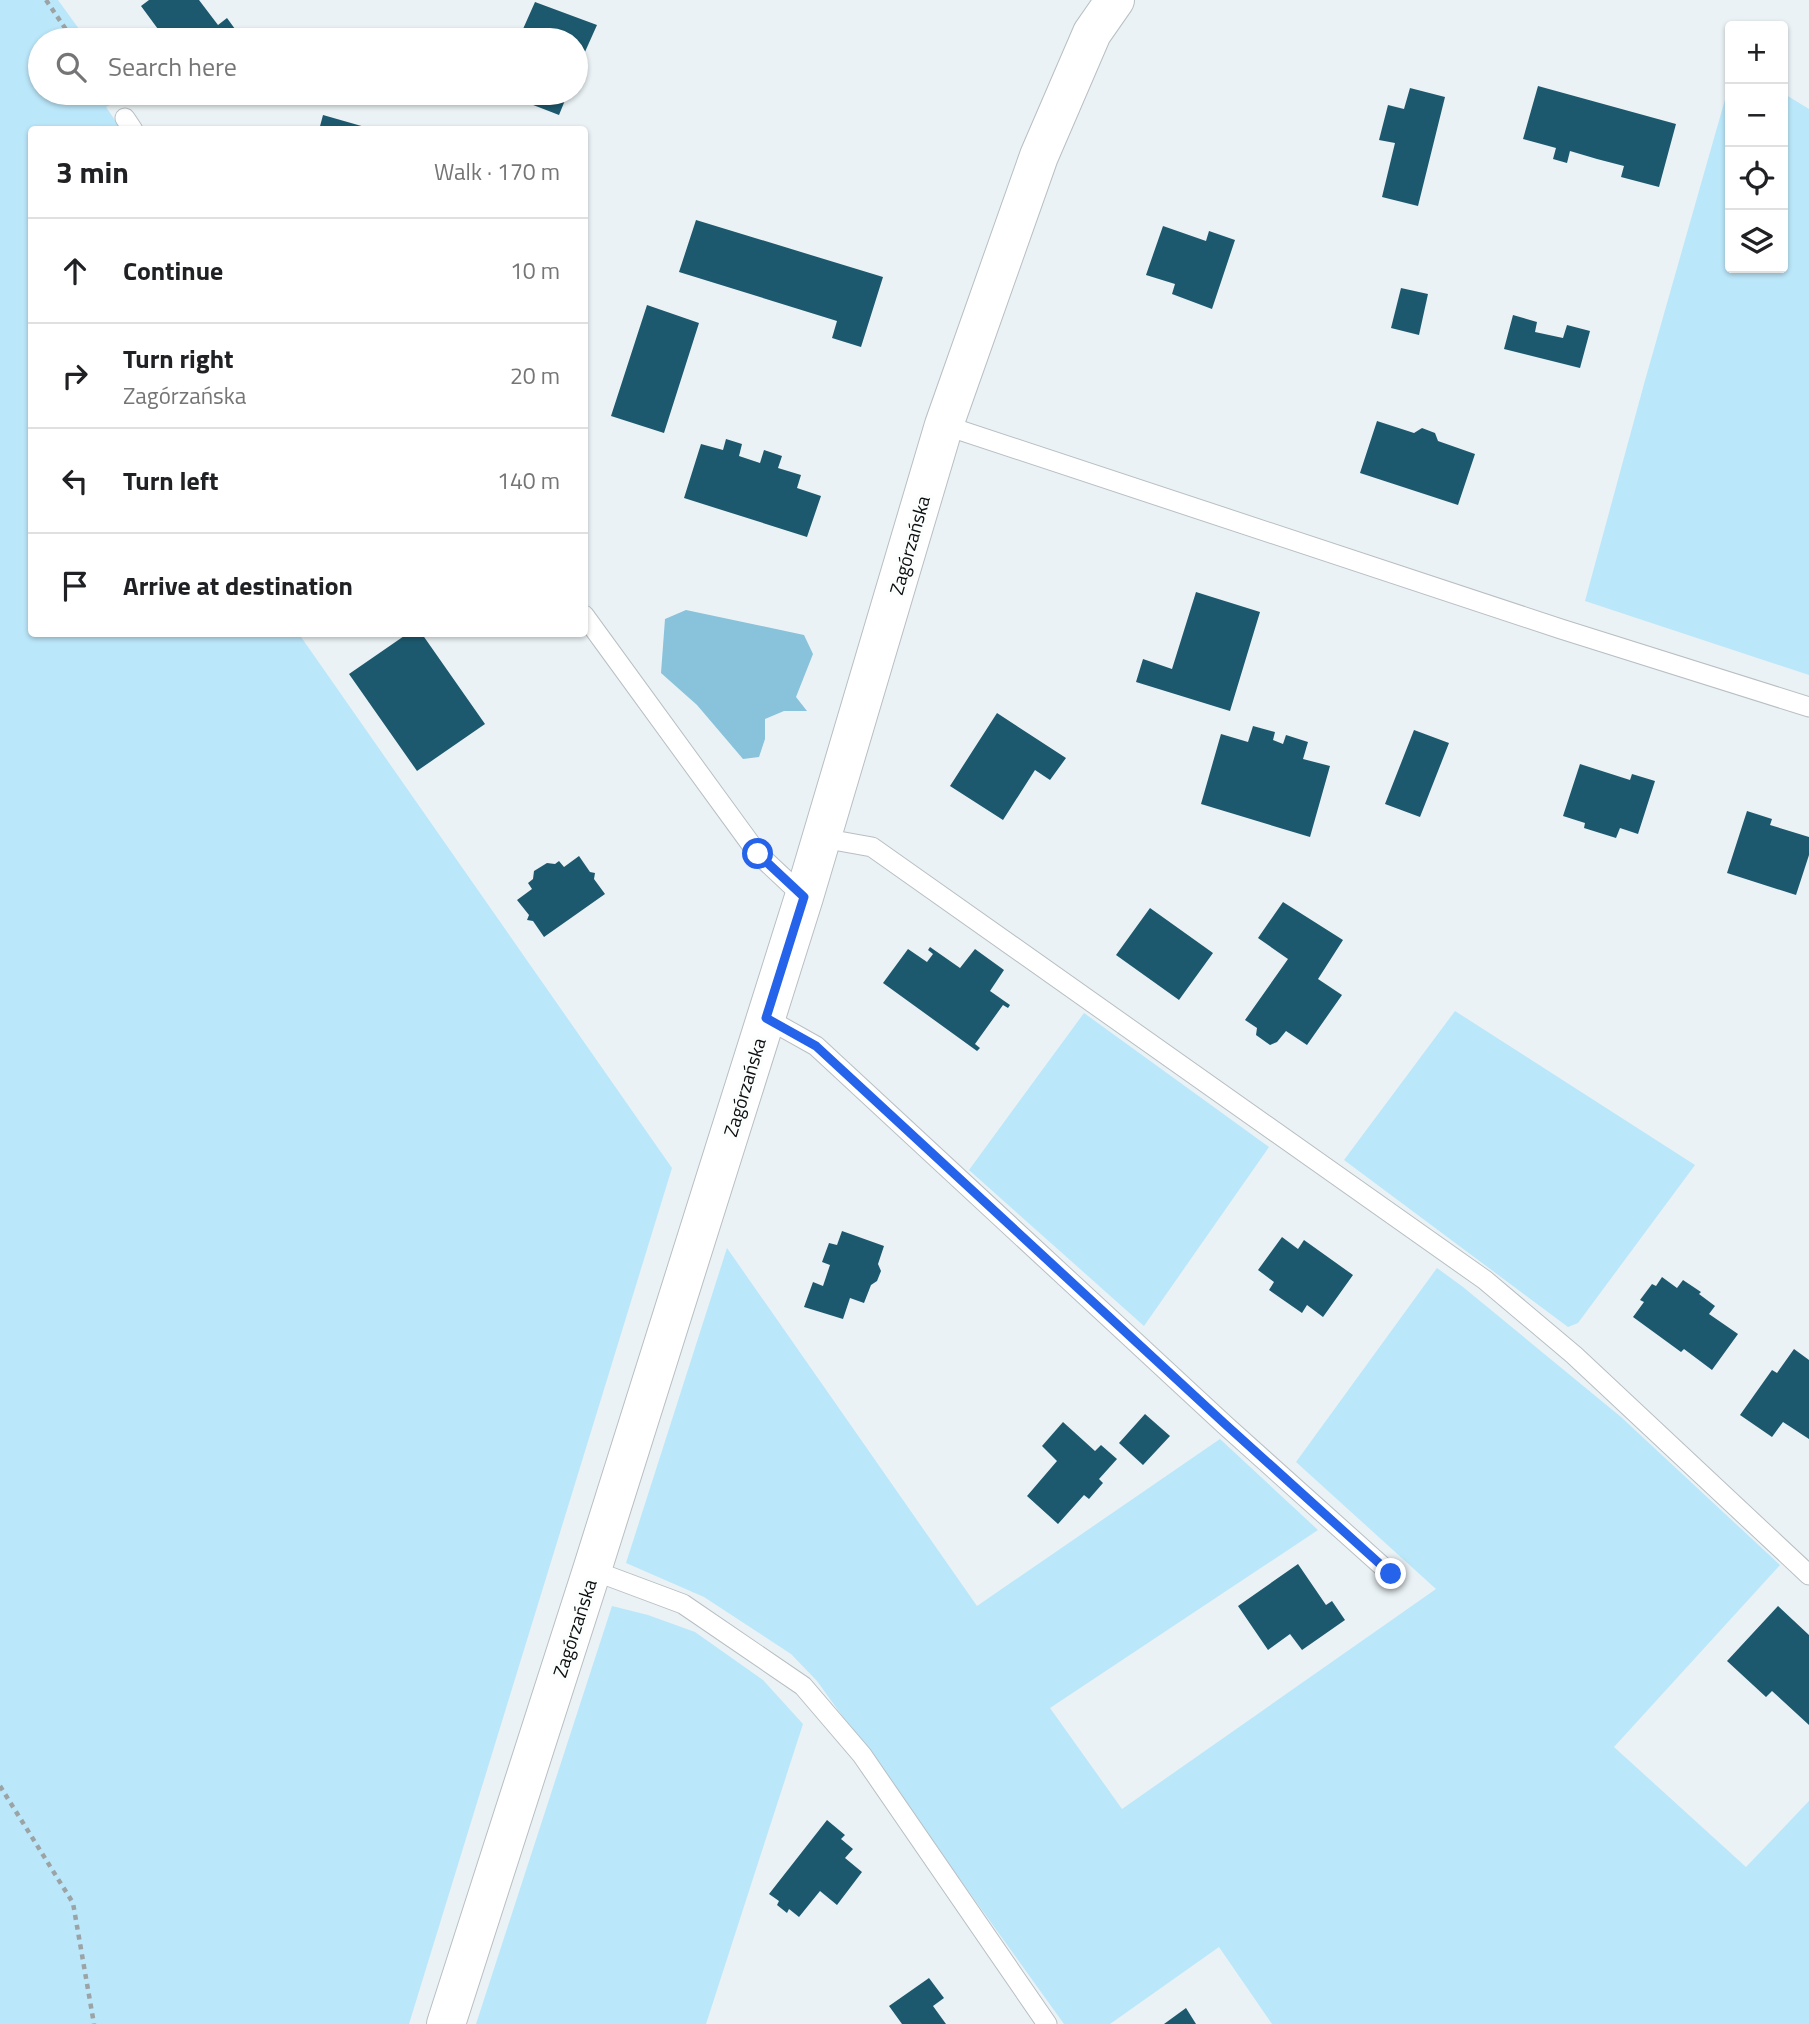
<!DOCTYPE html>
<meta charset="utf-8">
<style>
:root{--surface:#fff;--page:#f2f2f2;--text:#202124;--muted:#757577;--line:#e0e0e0}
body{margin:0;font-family:"Titillium Web",sans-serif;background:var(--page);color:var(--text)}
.controls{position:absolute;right:21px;top:21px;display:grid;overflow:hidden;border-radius:7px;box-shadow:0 2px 5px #0004}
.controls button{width:63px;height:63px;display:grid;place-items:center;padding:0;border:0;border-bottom:2px solid var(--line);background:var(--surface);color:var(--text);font:35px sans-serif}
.stop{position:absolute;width:21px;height:21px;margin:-16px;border:5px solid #2563eb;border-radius:50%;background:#fff}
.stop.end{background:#2563eb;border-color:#fff;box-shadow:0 2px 7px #0008}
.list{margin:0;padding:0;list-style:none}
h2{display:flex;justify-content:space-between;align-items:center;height:91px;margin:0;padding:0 28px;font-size:30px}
h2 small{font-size:23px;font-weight:400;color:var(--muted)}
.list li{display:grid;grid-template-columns:46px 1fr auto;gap:21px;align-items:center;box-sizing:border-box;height:105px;padding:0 28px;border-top:2px solid var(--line)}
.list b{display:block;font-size:26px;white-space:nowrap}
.list p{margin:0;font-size:23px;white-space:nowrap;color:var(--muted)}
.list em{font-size:23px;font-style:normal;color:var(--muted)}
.icon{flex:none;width:38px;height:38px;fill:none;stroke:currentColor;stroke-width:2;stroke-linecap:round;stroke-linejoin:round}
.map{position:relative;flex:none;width:1809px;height:2024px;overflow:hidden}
.search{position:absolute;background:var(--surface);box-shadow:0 2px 5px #0004;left:28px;top:28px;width:560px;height:77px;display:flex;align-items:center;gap:18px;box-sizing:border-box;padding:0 24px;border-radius:38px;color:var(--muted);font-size:26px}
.panel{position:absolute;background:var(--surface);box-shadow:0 2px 5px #0004;left:28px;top:126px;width:560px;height:511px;border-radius:7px}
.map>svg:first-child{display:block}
.green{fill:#bbe7fa}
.water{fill:#88c3db}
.building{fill:#1d596e}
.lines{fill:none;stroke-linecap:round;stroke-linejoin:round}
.lane-casing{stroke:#b8bfc3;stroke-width:21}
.street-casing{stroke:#b8bfc3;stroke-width:40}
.path{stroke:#9ca3a5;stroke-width:4.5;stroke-dasharray:5 5;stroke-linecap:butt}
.lane{stroke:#fff;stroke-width:19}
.street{stroke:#fff;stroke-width:38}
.route{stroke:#2563eb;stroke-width:9}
.labels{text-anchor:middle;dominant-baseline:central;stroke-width:7;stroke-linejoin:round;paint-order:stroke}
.street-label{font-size:19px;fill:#0b0e0f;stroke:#fcfefe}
</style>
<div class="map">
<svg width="1809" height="2024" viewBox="0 0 1809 2024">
<rect width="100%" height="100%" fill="#eaf2f5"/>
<!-- green -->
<path class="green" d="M0,0H58L87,40H40V93H125L127,96L106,107L121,129L32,130V634H299L672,1168L409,2024H0Z
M1730,82V268H1783V93L1809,109V675L1585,601L1644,384Z
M1455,1011L1695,1165L1578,1323L1568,1327L1344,1160Z
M1084,1013L1269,1147L1144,1326L969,1170Z
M727,1248L977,1606L1220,1439L1318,1530L1050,1708L1122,1809L1436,1589L1296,1462L1437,1268L1463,1287L1621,1417L1780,1565L1614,1747L1746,1867L1809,1801V2024H1272L1219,1947L1110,2024H1064L817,1681L791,1654L704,1597L626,1563Z
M612,1606L648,1615L695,1632L763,1680L803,1724L706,2024H476Z"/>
<!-- water -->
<path class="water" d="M686,610L804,635L813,654L796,697L807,711H784L765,719V739L759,757L743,759L697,705L661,673L665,619Z"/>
<!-- building -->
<path class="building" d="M149,0H199L218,25L227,18L243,40H166L141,6Z
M535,2L597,25L576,72V40H535L537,34L523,29Z
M1538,86L1676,124L1659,187L1621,177L1624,166L1597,159L1570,151L1567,163L1553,159L1556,148L1523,139Z
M1410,88L1445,97L1418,206L1382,197L1395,143L1379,140L1388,105L1404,109Z
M502,93H568L559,115Z
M323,115L372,129V130H319Z
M696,220L883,277L861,347L832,338L837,321L679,272Z
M1163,226L1206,241L1209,231L1235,240L1212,309L1172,294L1175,284L1146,275Z
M1401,288L1428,294L1419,335L1391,328Z
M647,305L699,323L664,433L611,416Z
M1513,315L1537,322L1535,332L1563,338L1567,325L1590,331L1580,368L1504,349Z
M1377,421L1414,433L1422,428L1435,433L1438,441L1475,454L1458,505L1360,473Z
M726,439L742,444L739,456L760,463L764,450L782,456L778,468L801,475L797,488L821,496L807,537L684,498L701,444L723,450Z
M1196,592L1260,612L1230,711L1136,682L1143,659L1172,669Z
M407,634H422L485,724L417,771L349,674Z
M997,713L1066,758L1050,780L1035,770L1003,820L950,786Z
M1253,726L1275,732L1273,740L1283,744L1286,735L1308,742L1303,759L1330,766L1310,837L1201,804L1221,734L1248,742Z
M1414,730L1449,743L1420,817L1385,804Z
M1580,764L1630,780L1632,774L1655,781L1638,834L1620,828L1616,838L1584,828L1585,823L1563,816Z
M1747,811L1772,819L1770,825L1809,837V855L1796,895L1727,873Z
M579,856L590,872L595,873L594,879L605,894L544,937L533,921L527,920L529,915L517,900L532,889L528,883L533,879L534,871L547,863L555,864L559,861L564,867Z
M1283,902L1343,940L1318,979L1342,995L1307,1045L1286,1031L1277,1042L1270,1045L1256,1035L1257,1028L1245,1020L1288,959L1258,938Z
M1150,908L1213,953L1179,1000L1116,955Z
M930,947L960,968L975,949L1004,970L990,991L1010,1005L1008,1008L1003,1005L975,1044L980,1048L977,1051L883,983L908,949L927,962L933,954L928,950Z
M842,1231L884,1246L878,1264L881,1271L877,1281L871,1285L864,1303L850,1298L843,1319L804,1307L813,1282L823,1286L830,1265L822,1262L829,1243L837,1245Z
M1282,1237L1298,1249L1304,1240L1353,1275L1323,1317L1307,1305L1302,1313L1269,1290L1274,1282L1258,1270Z
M1662,1277L1677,1288L1683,1280L1701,1292L1699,1294L1715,1306L1709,1314L1738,1334L1712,1370L1684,1349L1681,1352L1633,1317L1644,1302L1640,1300L1652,1284L1656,1286Z
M1794,1349L1809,1360V1439L1783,1422L1772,1437L1740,1415L1772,1370L1777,1373Z
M1145,1414L1170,1436L1143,1465L1119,1443Z
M1063,1422L1095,1451L1101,1445L1117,1459L1099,1479L1103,1483L1089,1499L1084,1495L1058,1524L1027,1496L1057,1461L1042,1446Z
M1298,1564L1326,1605L1332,1601L1345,1620L1302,1650L1290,1634L1268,1650L1238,1606Z
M1778,1606L1809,1635V1725L1772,1691L1766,1697L1727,1661Z
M827,1820L845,1835L841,1839L853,1849L845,1858L862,1872L837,1905L820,1891L799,1917L789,1909L787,1913L777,1905L779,1901L769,1894Z
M929,1978L944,1998L933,2006L946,2024H902L889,2006Z
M1186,2008L1196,2024H1164Z"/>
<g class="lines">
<!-- lane casing -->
<g class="lane-casing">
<path id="lane" d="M125,118L133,130
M944,425L1561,629L1809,707
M584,615L758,854L804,897
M822,838L872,847L1485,1280L1574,1355L1809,1575
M766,1018L816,1046L1225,1425L1391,1574
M592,1570L683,1604L803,1686L862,1755L1047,2024"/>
</g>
<!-- street casing -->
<g class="street-casing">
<path id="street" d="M446,2024L592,1570L804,897L944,425L1039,156L1092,33L1115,0"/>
</g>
<!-- path -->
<path class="path" d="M46,0L73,40
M0,1786L73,1903L94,2024"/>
<!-- lane -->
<use href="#lane" class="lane"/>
<!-- street -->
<use href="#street" class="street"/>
</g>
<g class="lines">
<!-- route -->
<path class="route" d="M758,854L804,897L766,1018L816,1046L1225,1424L1391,1574"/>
</g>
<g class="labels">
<!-- street labels -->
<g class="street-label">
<text transform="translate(909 545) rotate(-74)">Zagórzańska</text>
<text transform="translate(744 1087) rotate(-73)">Zagórzańska</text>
<text transform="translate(574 1628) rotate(-72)">Zagórzańska</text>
</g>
</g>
</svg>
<div class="controls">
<button>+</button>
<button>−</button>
<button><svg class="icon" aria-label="locate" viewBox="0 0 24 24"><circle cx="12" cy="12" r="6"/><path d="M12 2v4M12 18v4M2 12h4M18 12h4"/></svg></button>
<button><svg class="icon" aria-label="layers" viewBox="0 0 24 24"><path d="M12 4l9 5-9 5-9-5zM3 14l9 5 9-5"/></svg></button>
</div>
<div class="stop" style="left:758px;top:854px"></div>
<div class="stop end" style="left:1391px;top:1574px"></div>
<div class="search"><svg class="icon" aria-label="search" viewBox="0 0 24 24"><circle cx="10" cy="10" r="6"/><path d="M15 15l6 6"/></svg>Search here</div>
<section class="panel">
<h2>3 min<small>Walk · 170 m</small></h2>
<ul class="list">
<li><svg class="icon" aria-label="ahead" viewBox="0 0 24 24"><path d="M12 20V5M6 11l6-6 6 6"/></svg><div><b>Continue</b></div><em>10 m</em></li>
<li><svg class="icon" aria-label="right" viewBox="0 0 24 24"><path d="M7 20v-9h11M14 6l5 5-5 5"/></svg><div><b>Turn right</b><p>Zagórzańska</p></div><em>20 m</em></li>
<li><svg class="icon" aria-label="left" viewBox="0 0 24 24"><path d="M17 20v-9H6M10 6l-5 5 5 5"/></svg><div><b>Turn left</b></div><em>140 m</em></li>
<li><svg class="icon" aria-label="arrive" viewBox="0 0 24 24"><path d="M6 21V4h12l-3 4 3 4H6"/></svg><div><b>Arrive at destination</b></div></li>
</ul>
</section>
</div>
